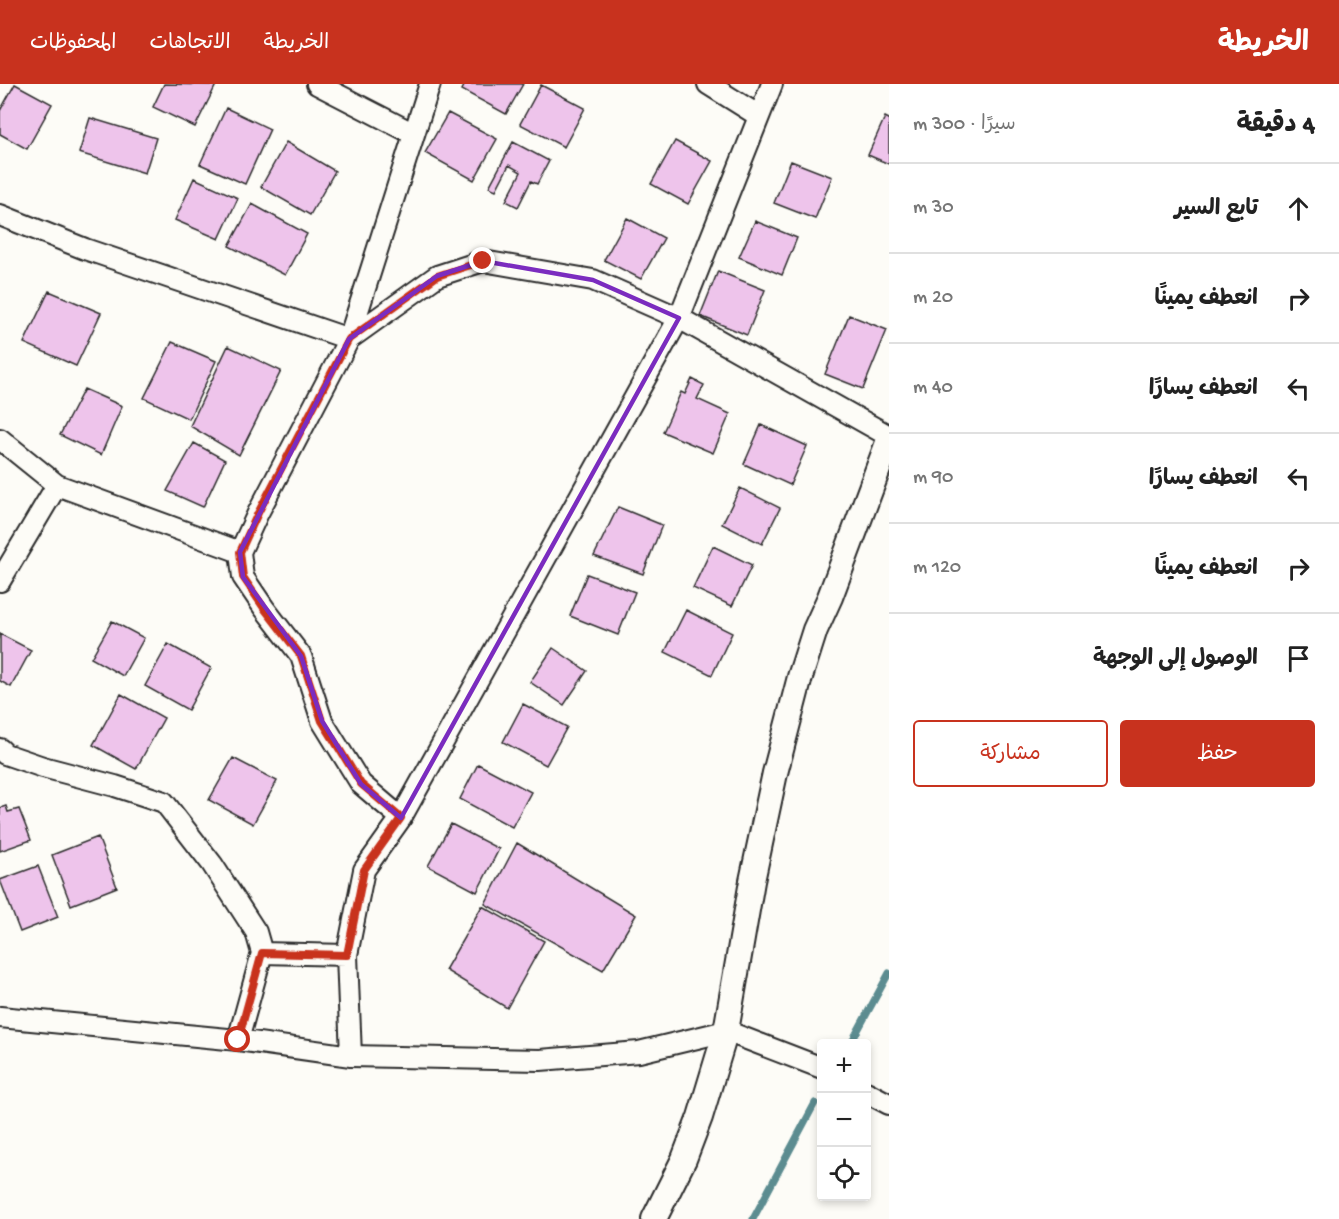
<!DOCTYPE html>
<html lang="ar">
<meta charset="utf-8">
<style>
:root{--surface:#fff;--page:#f2f2f2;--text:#222;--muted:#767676;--line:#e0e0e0;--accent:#c8321e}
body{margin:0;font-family:"Gochi Hand","Playpen Sans Arabic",sans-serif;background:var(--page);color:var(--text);direction:rtl}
.controls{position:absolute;right:18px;bottom:18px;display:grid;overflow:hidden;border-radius:6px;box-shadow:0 3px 9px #0003}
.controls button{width:54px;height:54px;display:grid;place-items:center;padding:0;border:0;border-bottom:2px solid var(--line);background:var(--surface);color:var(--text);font:30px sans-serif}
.stop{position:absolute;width:18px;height:18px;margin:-14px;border:4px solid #c8321e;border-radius:50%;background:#fff}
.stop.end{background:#c8321e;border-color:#fff;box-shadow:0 2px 6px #0008}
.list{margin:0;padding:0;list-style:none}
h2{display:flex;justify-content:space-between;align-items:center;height:78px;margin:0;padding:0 24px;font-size:26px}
h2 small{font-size:20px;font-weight:400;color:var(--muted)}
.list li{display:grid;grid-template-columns:39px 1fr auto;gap:18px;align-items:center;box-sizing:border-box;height:90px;padding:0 24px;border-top:2px solid var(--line)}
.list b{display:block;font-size:22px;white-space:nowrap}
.list em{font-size:20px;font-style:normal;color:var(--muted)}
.actions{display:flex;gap:12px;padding:18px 24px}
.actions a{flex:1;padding:14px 0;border:2px solid var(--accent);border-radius:6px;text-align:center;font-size:21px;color:var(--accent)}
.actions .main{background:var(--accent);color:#fff}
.icon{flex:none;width:33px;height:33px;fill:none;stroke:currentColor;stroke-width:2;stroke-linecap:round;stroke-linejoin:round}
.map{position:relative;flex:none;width:889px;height:1135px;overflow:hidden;direction:ltr}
header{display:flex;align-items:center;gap:36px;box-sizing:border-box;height:84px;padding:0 30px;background:var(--accent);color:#fff}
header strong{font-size:28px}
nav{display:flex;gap:33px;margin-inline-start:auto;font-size:21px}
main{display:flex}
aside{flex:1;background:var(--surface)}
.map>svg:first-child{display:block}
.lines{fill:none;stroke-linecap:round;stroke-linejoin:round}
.stream{stroke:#5c8c90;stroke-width:7}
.building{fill:#eec4eb;stroke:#2b2b2b;stroke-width:1.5}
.minor-casing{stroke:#2b2b2b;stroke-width:24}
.tertiary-casing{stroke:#2b2b2b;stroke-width:28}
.minor{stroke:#fdfcf7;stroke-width:20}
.tertiary{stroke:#fdfcf7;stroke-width:24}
.route{stroke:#c8321e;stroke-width:8}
.marked{fill:none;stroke:#7b2cbf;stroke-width:4.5;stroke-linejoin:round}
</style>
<header>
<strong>الخريطة</strong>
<nav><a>الخريطة</a><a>الاتجاهات</a><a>المحفوظات</a></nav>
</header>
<main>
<aside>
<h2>4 دقيقة<small>سيرًا · 300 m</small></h2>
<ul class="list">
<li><svg class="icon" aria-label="ahead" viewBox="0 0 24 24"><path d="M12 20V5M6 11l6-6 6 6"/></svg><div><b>تابع السير</b></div><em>30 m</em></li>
<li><svg class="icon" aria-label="right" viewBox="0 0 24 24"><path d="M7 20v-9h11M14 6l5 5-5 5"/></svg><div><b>انعطف يمينًا</b></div><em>20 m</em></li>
<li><svg class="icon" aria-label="left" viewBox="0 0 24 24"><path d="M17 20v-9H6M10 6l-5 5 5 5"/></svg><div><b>انعطف يسارًا</b></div><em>40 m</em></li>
<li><svg class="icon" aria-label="left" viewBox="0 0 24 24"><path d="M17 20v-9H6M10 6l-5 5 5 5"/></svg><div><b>انعطف يسارًا</b></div><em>90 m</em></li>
<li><svg class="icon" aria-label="right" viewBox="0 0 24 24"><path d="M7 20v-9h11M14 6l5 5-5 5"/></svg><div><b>انعطف يمينًا</b></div><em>120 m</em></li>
<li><svg class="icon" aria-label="arrive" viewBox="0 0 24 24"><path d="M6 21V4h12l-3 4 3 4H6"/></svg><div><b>الوصول إلى الوجهة</b></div></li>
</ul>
<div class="actions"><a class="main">حفظ</a><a>مشاركة</a></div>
</aside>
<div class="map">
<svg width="889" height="1135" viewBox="0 0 889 1135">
<rect width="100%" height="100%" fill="#fdfcf7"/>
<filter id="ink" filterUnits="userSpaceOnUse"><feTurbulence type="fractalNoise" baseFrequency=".0167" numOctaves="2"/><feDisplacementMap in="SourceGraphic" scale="12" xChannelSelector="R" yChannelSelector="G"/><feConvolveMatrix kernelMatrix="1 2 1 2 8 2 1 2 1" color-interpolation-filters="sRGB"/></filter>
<g filter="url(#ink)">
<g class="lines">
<!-- stream -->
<path class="stream" d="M851,959L889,889
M753,1135L815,1019"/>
</g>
<!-- building -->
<path class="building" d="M15,0L52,20L27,65L0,50V27Z
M164,0L216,1L195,43L153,23Z
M465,0H523L506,30L462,6Z
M541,1L585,24L564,63L520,40Z
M226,24L270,45L245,100L200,80Z
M448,29L497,55L474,96L425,69Z
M885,33L889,35V80L868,71Z
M90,34L156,54L145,89L79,69Z
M675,57L712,77L688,120L651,100Z
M286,58L335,87L310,131L261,103Z
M513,58L549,77L537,100L531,97L518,123L506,117L521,88L509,81L496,106L489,103Z
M791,77L832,93L815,135L774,119Z
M194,94L238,114L219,155L175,136Z
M252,120L307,150L285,191L229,162Z
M627,134L664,154L641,195L604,176Z
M755,137L797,154L782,191L739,173Z
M718,187L765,206L747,251L700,232Z
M49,207L101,229L76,282L24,259Z
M849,231L887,246L863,305L825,290Z
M172,258L216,277L189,335L144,314Z
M228,262L281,287L239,371L190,342Z
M692,295L704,301L697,315L730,330L713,369L663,348L681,308L685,310Z
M84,305L122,322L101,371L60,351Z
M761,341L807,362L790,401L744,380Z
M194,359L225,376L203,423L167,407Z
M740,404L780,424L762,460L722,440Z
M618,423L662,441L643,490L594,472Z
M713,462L752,481L732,522L693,504Z
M587,490L635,508L618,551L570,532Z
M686,526L732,549L712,591L665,568Z
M112,537L144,554L123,592L91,574Z
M0,550L31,566L11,603L0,597Z
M168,560L211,584L188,626L145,602Z
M553,564L587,587L564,621L530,598Z
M121,610L164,634L136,685L93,661Z
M523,620L567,643L546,681L503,658Z
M233,674L277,697L253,740L209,716Z
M478,680L531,708L512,743L460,715Z
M6,722L8,728L19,725L31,756L0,767V724Z
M451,740L499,765L477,808L428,782Z
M98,753L117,803L71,821L52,771Z
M517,759L636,831L603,886L485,820Z
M38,782L58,833L20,848L0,796Z
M482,822L544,857L507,924L445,886Z"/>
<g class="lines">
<!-- minor casing -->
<g class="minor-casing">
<path id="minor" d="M317,0L414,50
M708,0L759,32
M0,131L85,165L349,255L437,192L483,177L593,196L679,234L889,352
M0,355L57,401L0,497
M57,401L240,468
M0,665L5,670L43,683L115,702L164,718L212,780L256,848L262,869L238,956
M401,734L361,700L322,637L301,572L264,524L243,493L240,468L258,429L349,255L430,0
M262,869L347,871
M0,933L238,956L351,972L540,976L639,968L726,947L822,984
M351,972L347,871L364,786L401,734L679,234L772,0
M866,1008L889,1020"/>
</g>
<!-- tertiary casing -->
<g class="tertiary-casing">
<path id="tertiary" d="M654,1135L684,1075L700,1033L726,947L752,797L775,689L800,593L815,546L830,513L889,356"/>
</g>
<!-- minor -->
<use href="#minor" class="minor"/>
<!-- tertiary -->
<use href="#tertiary" class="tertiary"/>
</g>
</g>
<g class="lines" filter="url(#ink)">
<!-- route -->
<path class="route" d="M238,956L262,869L347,871L364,786L401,734L361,700L322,637L301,572L264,524L243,493L240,468L258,429L349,255L437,192L483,177"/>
</g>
<!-- marked area -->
<path class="marked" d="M483,177L593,196L679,234L401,734L361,700L322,637L301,572L243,493L240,468L349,255L437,192Z"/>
</svg>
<div class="controls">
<button>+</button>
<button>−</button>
<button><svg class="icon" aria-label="locate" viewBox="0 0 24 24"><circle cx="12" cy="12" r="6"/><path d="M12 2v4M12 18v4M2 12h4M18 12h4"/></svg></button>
</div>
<div class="stop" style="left:238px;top:956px"></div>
<div class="stop end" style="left:483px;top:177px"></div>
</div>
</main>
